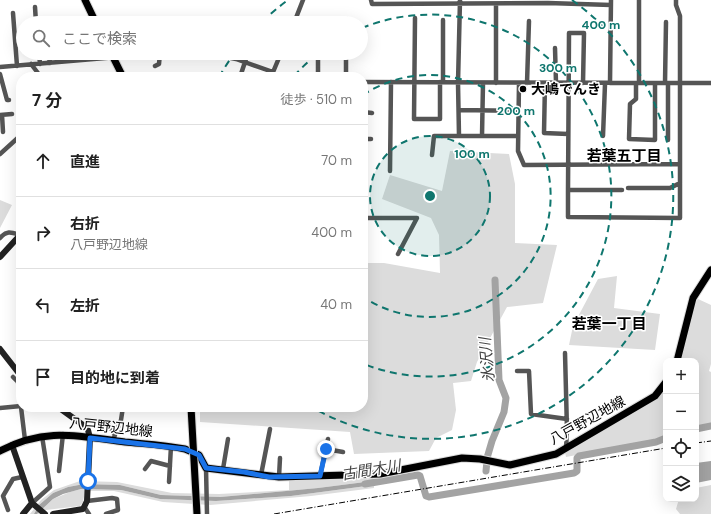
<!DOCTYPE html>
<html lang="ja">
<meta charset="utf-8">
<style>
:root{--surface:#fff;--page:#f6f6f6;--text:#222;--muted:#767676;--line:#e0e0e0}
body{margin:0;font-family:"DM Sans","Noto Sans JP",sans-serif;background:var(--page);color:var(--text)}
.controls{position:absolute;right:12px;bottom:12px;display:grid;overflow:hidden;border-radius:8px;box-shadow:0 4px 16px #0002}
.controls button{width:36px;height:36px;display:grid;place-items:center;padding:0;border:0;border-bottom:1px solid var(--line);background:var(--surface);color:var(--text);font:20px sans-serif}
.stop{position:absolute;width:12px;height:12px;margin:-9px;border:3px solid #1a73e8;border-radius:50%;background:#fff}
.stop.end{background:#1a73e8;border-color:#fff;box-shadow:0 1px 4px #0008}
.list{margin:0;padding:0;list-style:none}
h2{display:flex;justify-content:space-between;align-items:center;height:52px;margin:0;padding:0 16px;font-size:17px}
h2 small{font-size:13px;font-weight:400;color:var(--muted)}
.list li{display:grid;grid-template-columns:26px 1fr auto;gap:12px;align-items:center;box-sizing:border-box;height:72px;padding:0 16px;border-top:1px solid var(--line)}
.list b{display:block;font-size:15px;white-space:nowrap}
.list p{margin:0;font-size:13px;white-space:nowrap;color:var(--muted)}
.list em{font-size:13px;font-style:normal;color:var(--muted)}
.icon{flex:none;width:22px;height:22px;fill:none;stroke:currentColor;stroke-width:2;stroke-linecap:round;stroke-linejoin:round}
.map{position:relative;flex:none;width:711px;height:514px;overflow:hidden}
.search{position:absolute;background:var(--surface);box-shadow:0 4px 16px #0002;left:16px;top:16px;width:352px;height:44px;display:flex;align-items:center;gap:10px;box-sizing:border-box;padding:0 14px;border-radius:22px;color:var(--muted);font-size:15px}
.panel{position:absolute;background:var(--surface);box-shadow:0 4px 16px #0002;left:16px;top:72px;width:352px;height:340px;border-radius:16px}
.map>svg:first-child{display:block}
.green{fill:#dcdcdc}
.water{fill:#a3a3a3}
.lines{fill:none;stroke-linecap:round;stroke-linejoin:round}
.river{stroke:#a3a3a3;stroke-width:7}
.primary-casing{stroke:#dbdbdb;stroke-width:9}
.street{stroke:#555;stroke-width:4.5}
.secondary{stroke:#222;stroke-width:6}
.primary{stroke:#000;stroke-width:7}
.rail{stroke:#000;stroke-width:1;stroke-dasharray:6 2 1 2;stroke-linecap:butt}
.primary-bridge-casing{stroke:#dbdbdb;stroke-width:9;stroke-linecap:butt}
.primary-bridge{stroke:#000;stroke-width:7}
.route{stroke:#1a73e8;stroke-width:5}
.ring{fill:none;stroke:#0f766e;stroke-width:2;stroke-dasharray:7 5}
.poi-dot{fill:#000;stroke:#fff;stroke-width:1.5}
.labels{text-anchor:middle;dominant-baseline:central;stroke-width:3;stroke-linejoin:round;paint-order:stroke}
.poi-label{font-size:14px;font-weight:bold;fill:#000;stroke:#fff;text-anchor:start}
.street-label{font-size:14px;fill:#000;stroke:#fff}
.neighbourhood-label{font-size:15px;font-weight:bold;fill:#000;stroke:#fff}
.water-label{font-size:15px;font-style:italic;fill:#444;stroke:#fff}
.centre{fill:#0f766e;stroke:#fff;stroke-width:2}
.ring-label{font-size:12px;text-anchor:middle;font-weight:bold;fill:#0f766e;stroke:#fff;stroke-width:3;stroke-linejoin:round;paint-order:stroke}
</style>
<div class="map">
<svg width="711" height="514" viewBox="0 0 711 514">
<rect width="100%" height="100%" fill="#fff"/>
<!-- green -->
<path class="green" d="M450,151L509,154L515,184V243L557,245L543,303L507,307L477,362L471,381L453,383L456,410L452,430L436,438L429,451L354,454L350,432L200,422V407H363V263H384L440,273L439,235L431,218L382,199L390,175L442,191Z
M0,200L12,205L0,228Z
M617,276L614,308L660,314L655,350L569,345L573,326L598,279Z
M698,299L711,305V364L709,371L711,372V428L696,432V361H680L691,308Z
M666,386V438L566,457L565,452Z
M367,476L373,477V481L318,488L220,497L161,495L120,485L84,484L68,487L53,493L39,505L34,514H30L41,500L54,490L80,481L117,482L172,493L219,494L289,490V480Z
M374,485V488L311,496L210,505L163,502L114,491H85L83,502L80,506L46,510L43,514H37L53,499L70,492L81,489L121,490L160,499L216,501L291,496Z
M711,485V514H680L676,509L679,499H696V488Z"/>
<!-- water -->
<path class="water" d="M711,461V480L696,483V463Z
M373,481L374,485L291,496L216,501L160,499L121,490L81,489L63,494L53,499L37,514H34L39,505L53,493L68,487L84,484L120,485L161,495L220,497L318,488Z"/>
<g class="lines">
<!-- river -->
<path class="river" d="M696,429L711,426
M487,458L492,441L504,412L506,398L499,380L495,280
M486,471L487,461
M365,484L418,475L420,476L426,496L429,497L574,473L577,471V458L579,456L656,442L666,438"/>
<!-- primary casing -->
<g class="primary-casing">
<path id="primary" d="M85,0L96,23
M111,53L123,77
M677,361L693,298L711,270
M0,451C45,427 77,436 125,442C145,444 165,445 185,449L199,455L206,468L279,477L380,474L462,458L480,459L510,465L556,454L655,396L666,382"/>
</g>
<!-- street -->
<path class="street" d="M371,0L372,4L548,3L611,5
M639,0V83
M35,7L36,23
M13,13L17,66
M415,18L414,119H440V82
M174,19V23
M226,23V20
M294,23L303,0
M347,23V19
M555,48L556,83
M39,53L40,64
M49,53L50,63
M207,53L236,59L273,72
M31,64L41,77
M155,66L159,64L160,53
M0,67L164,53
M0,74L7,100H9
M240,77L248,53
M271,77L281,53
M318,77V53
M346,77V53
M363,82L711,83
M443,82V20
M496,83V5
M519,83L518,151L524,165L680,164
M527,83L529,21
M545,83L544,133L568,134
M610,83L611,0
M636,83V99L630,104L629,139L655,140V83
M665,83L666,22
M459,110L518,111
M363,112L372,113
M0,115L12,114
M2,115L3,132
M459,136L458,83L460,0
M482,136L483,83
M603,136L605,84
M363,139H371
M668,140V83
M0,154L21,135
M432,155L434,136H518
M390,171L391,82
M628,188H670L680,183
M568,190L569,33H584L583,83
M622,190H568V217L680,218V16L676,5V0
M363,218H417L398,254
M0,238C7,230 11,232 20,235
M565,353L567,430L566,449
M517,371H529L531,414L567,419
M13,377L18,382L21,407
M21,407L25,440
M0,408L21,406
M108,423L114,434
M113,440L121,420L123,407
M326,449L343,452
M206,468L207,514
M145,469L151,461L170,466
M223,469L228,439
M59,471L63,434
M261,475L270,429
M320,476L328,439
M279,477L280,458
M169,482L171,446
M87,501L112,498L117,499L118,510L106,514
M32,503L50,487L42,436
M85,508L89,514
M8,510L3,496L13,479L22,477"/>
<!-- secondary -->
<path class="secondary" d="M0,257L21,234
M0,349L21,376
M12,445L32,503L23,514
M32,503L45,514
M53,514L83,509L87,501L90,438L88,430L83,425L58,407"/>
<!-- primary -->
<use href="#primary" class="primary"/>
<!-- rail -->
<path class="rail" d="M696,443L711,441
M274,514L666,448"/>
<!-- primary-bridge casing -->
<g class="primary-bridge-casing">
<path id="primary-bridge" d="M191,407L197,514"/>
</g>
<!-- primary-bridge -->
<use href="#primary-bridge" class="primary-bridge"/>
</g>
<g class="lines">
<!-- route -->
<path class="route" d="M88,481L90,438L185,449L199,455L206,468L244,472L269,477L320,476L326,449"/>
</g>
<!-- distance rings -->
<circle cx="430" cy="196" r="60" fill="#0f766e" fill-opacity=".12"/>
<g class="ring">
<circle cx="430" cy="196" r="60"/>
<path d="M363 95A121 121 0 1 1 363 297"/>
<path d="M294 76A181 181 0 0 1 319 53M362 28A181 181 0 1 1 364 364"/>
<path d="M219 77A242 242 0 0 1 234 54M262 22A242 242 0 0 1 288 0M572 0A242 242 0 0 1 313 408"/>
</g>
<!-- markers -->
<circle class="poi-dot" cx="523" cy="89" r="4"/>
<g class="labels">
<!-- poi labels -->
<g class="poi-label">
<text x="531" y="89">大嶋でんき</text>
</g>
<!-- street labels -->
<g class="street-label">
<text transform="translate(587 420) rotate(-29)">八戸野辺地線</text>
<text transform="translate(111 427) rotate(6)">八戸野辺地線</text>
</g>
<!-- neighbourhood labels -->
<g class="neighbourhood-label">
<text x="624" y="156">若葉五丁目</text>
<text x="609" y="324">若葉一丁目</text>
</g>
<!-- water labels -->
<g class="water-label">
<text transform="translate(487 360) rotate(-95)">氷沢川</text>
<text transform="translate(371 470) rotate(-9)">古間木川</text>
</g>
</g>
<circle cx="430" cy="196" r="6" class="centre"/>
<g class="ring-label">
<text x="601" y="29">400 m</text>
<text x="558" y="72">300 m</text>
<text x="516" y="115">200 m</text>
<text x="472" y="158">100 m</text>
</g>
</svg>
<div class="controls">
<button>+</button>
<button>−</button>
<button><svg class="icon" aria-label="locate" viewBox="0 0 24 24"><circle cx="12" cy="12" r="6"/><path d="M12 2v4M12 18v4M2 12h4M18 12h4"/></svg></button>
<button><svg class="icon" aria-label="layers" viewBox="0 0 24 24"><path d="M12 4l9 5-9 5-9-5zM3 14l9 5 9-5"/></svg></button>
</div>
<div class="stop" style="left:88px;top:481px"></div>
<div class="stop end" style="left:326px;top:449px"></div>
<div class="search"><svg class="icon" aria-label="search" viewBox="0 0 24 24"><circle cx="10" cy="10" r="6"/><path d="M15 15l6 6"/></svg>ここで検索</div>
<section class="panel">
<h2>7 分<small>徒歩 · 510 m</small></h2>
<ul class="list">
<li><svg class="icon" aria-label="ahead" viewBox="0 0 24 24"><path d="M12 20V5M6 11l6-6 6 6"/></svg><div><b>直進</b></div><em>70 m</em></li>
<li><svg class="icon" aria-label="right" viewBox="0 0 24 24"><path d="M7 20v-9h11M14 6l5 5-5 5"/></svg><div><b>右折</b><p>八戸野辺地線</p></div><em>400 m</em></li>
<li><svg class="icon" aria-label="left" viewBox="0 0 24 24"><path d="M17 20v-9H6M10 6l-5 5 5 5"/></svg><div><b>左折</b></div><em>40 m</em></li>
<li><svg class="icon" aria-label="arrive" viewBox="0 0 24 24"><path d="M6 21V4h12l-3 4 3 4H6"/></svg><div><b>目的地に到着</b></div></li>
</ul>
</section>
</div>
